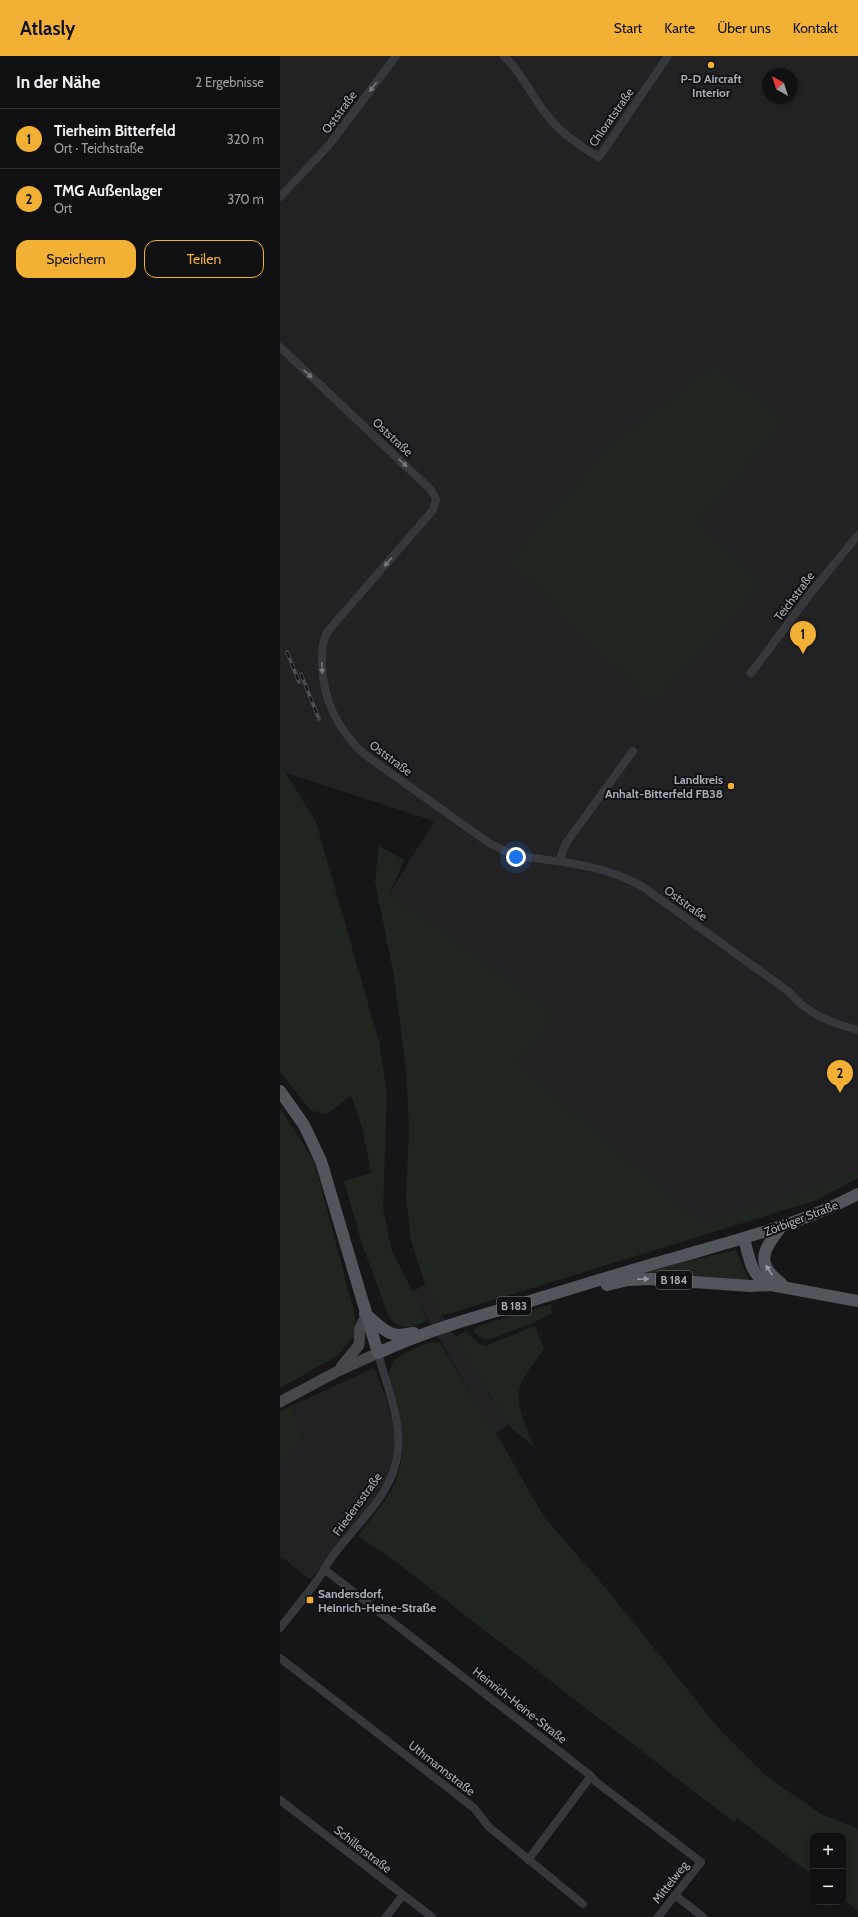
<!DOCTYPE html>
<html lang="de">
<meta charset="utf-8">
<style>
:root{--surface:#101012;--page:#1e1e20;--text:#f1f3f6;--muted:#9c9d9f;--line:#303032;--accent:#f2b134}
body{margin:0;font-family:Cabin,sans-serif;background:var(--page);color:var(--text)}
.controls{position:absolute;right:12px;bottom:12px;display:grid;overflow:hidden;border-radius:8px;box-shadow:0 2px 6px #0003}
.controls button{width:36px;height:36px;display:grid;place-items:center;padding:0;border:0;border-bottom:1px solid var(--line);background:var(--surface);color:var(--text);font:20px sans-serif}
.compass{position:absolute;left:482px;top:12px;width:36px;height:36px;border-radius:50%;background:var(--surface);box-shadow:0 2px 6px #0003;rotate:321deg}
.you{position:absolute;left:236px;top:801px;width:14px;height:14px;margin:-10px;border:3px solid #fff;border-radius:50%;background:#1a73e8;box-shadow:0 0 0 6px #1a73e833}
.badge{display:grid;place-items:center;width:26px;height:26px;border-radius:50%;background:var(--accent);color:#111;font-size:13px;font-weight:700}
.pin{position:absolute;translate:-50% -33px;filter:drop-shadow(0 1px 2px #0008)}
.pin::after{content:'';position:absolute;top:21px;width:14px;height:12px;background:inherit;clip-path:polygon(0 0,100% 0,50% 100%)}
.list{margin:0;padding:0;list-style:none}
h2{display:flex;justify-content:space-between;align-items:center;height:52px;margin:0;padding:0 16px;font-size:17px}
h2 small{font-size:13px;font-weight:400;color:var(--muted)}
.list li{display:grid;grid-template-columns:26px 1fr auto;gap:12px;align-items:center;box-sizing:border-box;height:60px;padding:0 16px;border-top:1px solid var(--line)}
.list b{display:block;font-size:15px;white-space:nowrap}
.list p{margin:0;font-size:13px;white-space:nowrap;color:var(--muted)}
.list em{font-size:13px;font-style:normal;color:var(--muted)}
.actions{display:flex;gap:8px;padding:12px 16px}
.actions a{flex:1;padding:9px 0;border:1px solid var(--accent);border-radius:12px;text-align:center;font-size:14px;color:var(--accent)}
.actions .main{background:var(--accent);color:#111}
.map{position:relative;flex:none;width:578px;height:1861px;overflow:hidden}
header{display:flex;align-items:center;gap:24px;box-sizing:border-box;height:56px;padding:0 20px;background:var(--accent);color:#111}
header strong{font-size:19px}
nav{display:flex;gap:22px;margin-inline-start:auto;font-size:14px}
main{display:flex}
aside{flex:1;background:var(--surface)}
.map>svg:first-child{display:block}
.built{fill:#222225;fill-rule:evenodd}
.green{fill:#1e261f}
.lines{fill:none;stroke-linecap:round;stroke-linejoin:round}
.street{stroke:#37383d;stroke-width:8}
.secondary{stroke:#45474d;stroke-width:11}
.primary{stroke:#53555c;stroke-width:12}
.rail-casing{stroke:#4a4c52;stroke-width:3.5}
.rail{stroke:#111113;stroke-width:2;stroke-dasharray:6;stroke-linecap:butt}
.oneway{fill:#757881}
.oneway2{fill:#979ba6}
.poi-dot{fill:#f2b134;stroke:#111113;stroke-width:1.5}
.labels{text-anchor:middle;dominant-baseline:central;stroke-width:4;stroke-linejoin:round;paint-order:stroke}
.shield{fill:#111113;stroke:#7b7e86;stroke-width:1}
.shield-label{font-size:11px;font-weight:bold;fill:#a8adb8}
.poi-label{font-size:12px;font-weight:bold;fill:#a8adb8;stroke:#111113}
.street-label{font-size:12px;fill:#a8adb8;stroke:#111113}
</style>
<header>
<strong>Atlasly</strong>
<nav><a>Start</a><a>Karte</a><a>Über uns</a><a>Kontakt</a></nav>
</header>
<main>
<aside>
<h2>In der Nähe<small>2 Ergebnisse</small></h2>
<ul class="list">
<li><span class="badge">1</span><div><b>Tierheim Bitterfeld</b><p>Ort · Teichstraße</p></div><em>320 m</em></li>
<li><span class="badge">2</span><div><b>TMG Außenlager</b><p>Ort</p></div><em>370 m</em></li>
</ul>
<div class="actions"><a class="main">Speichern</a><a>Teilen</a></div>
</aside>
<div class="map">
<svg width="578" height="1861" viewBox="0 0 578 1861">
<rect width="100%" height="100%" fill="#161618"/>
<!-- built -->
<path class="built" d="M0,0H578V1115L568,1120L423,1168L238,1008L274,959L110,837L154,765L0,715ZM488,18H512V42H488Z
M145,1229L210,1341L228,1369L216,1377L198,1350L132,1236Z
M94,1312L107,1344L114,1371L115,1389L113,1407L109,1419L77,1468L50,1497L31,1524L0,1500V1408L23,1383L13,1349Z"/>
<!-- green -->
<path class="green" d="M434,309L505,365L417,468L482,528L372,649L229,505L329,390Z
M0,708L36,766L99,986L107,1037L103,1152L112,1195L147,1264C133,1272 119,1275 109,1261L82,1188L64,1125L91,1117L83,1075L71,1039L48,1058L31,1055L0,1016Z
M99,790L124,804L110,837L275,959L238,1008L423,1168L568,1120L578,1115V1122L534,1145L168,1258L161,1259L145,1229L131,1184L126,1141L129,1073L126,1013L114,920L95,826Z
M0,1052L34,1105L75,1259L77,1277L57,1300L0,1332Z
M456,1194L470,1227L355,1217Z
M271,1248L272,1257L255,1266L211,1283L204,1284L195,1277L194,1274L196,1271Z
M255,1270L264,1293C257,1303 249,1313 243,1323C231,1344 247,1371 254,1391L228,1369L174,1282L186,1275L198,1287L205,1290Z
M152,1286L160,1287L198,1350L216,1377L264,1461L319,1524L440,1674L486,1720L541,1758L578,1773V1855L563,1843V1780H533V1820L457,1762L454,1766L116,1506L78,1480C88,1466 100,1452 109,1438C133,1399 119,1362 109,1322C108,1299 134,1293 152,1286Z
M13,1349L23,1383L0,1408V1355Z"/>
<g class="lines">
<!-- street -->
<path class="street" d="M224,0C242,17 251,39 266,58C279,75 300,91 319,101L388,0
M0,141L49,89L116,0
M0,291L151,434L156,443L153,454L48,575C42,585 42,596 42,608C43,644 58,674 84,698L209,787L229,797L240,800C282,806 326,809 363,831L508,935C526,957 551,967 578,974
M471,617L533,534L578,479
M279,805L286,787L353,695
M44,1513L311,1720L315,1725L421,1806L378,1861
M0,1572C12,1557 24,1542 36,1526C42,1518 46,1509 52,1501C76,1468 115,1437 118,1394C121,1362 106,1328 98,1297
M0,1602L194,1752L209,1771L303,1848
M0,1744L152,1861
M248,1804L311,1720
M395,1839L423,1861
M106,1861L123,1839"/>
<!-- secondary -->
<path class="secondary" d="M61,1311L79,1289L80,1272L86,1260
M0,1346L58,1315L98,1297"/>
<!-- primary -->
<path class="primary" d="M0,1035L24,1069L41,1105L98,1297C145,1275 195,1261 244,1247C296,1231 347,1215 398,1201C460,1183 521,1168 578,1138
M501,1171C491,1185 475,1201 491,1218C495,1223 500,1225 504,1231
M464,1182C469,1201 471,1222 491,1229
M327,1229L348,1224L371,1223L470,1230L491,1229L578,1245
M85,1258C95,1265 105,1278 118,1279C124,1279 129,1277 134,1277"/>
<!-- rail casing -->
<g class="rail-casing">
<path id="rail" d="M7,596L19,626
M21,618L39,663"/>
</g>
<!-- rail -->
<use href="#rail" class="rail"/>
</g>
<!-- one-way arrows -->
<defs><path id="oneway-solid" d="M-6-.8H1V-3.2L6.5 0L1 3.2V.8H-6Z"/></defs>
<g class="oneway">
<use href="#oneway-solid" transform="translate(93 31) rotate(127)"/>
<use href="#oneway-solid" transform="translate(28 318) rotate(43)"/>
<use href="#oneway-solid" transform="translate(123 407) rotate(43)"/>
<use href="#oneway-solid" transform="translate(108 506) rotate(131)"/>
<use href="#oneway-solid" transform="translate(42 612) rotate(88)"/>
</g>
<g class="oneway2">
<use href="#oneway-solid" transform="translate(489 1214) rotate(-123)"/>
<use href="#oneway-solid" transform="translate(363 1223) rotate(-3)"/>
</g>
<!-- markers -->
<g class="poi-dot">
<circle cx="431" cy="9" r="4"/>
<circle cx="451" cy="730" r="4"/>
<rect x="26" y="1540" width="8" height="8" rx="2"/>
</g>
<g class="labels">
<!-- shield labels -->
<g class="shield">
<rect x="376" y="1215" width="36" height="18" rx="3"/>
<rect x="217" y="1241" width="34" height="18" rx="3"/>
</g>
<g class="shield-label">
<text x="394" y="1224">B 184</text>
<text x="234" y="1250">B 183</text>
</g>
<!-- poi labels -->
<g class="poi-label">
<text x="431" y="22">P-D Aircraft<tspan x="431" dy="14">Interior</tspan></text>
<text x="443" y="723" text-anchor="end">Landkreis<tspan x="443" dy="14">Anhalt-Bitterfeld FB38</tspan></text>
<text x="38" y="1537" text-anchor="start">Sandersdorf,<tspan x="38" dy="14">Heinrich-Heine-Straße</tspan></text>
</g>
<!-- street labels -->
<g class="street-label">
<text transform="translate(59 56) rotate(-53)">Oststraße</text>
<text transform="translate(331 61) rotate(-55)">Chloratstraße</text>
<text transform="translate(113 381) rotate(43)">Oststraße</text>
<text transform="translate(514 540) rotate(-53)">Teichstraße</text>
<text transform="translate(111 702) rotate(37)">Oststraße</text>
<text transform="translate(406 847) rotate(36)">Oststraße</text>
<text transform="translate(521 1162) rotate(-21)">Zörbiger Straße</text>
<text transform="translate(77 1448) rotate(-54)">Friedensstraße</text>
<text transform="translate(240 1649) rotate(38)">Heinrich-Heine-Straße</text>
<text transform="translate(162 1712) rotate(38)">Uthmannstraße</text>
<text transform="translate(83 1793) rotate(38)">Schillerstraße</text>
<text transform="translate(390 1826) rotate(-52)">Mittelweg</text>
</g>
</g>
</svg>
<div class="controls">
<button>+</button>
<button>−</button>
</div>
<svg class="compass" viewBox="-18 -18 36 36"><path d="M0-13l5 13h-10z" fill="#e53935"/><path d="M0 13l5-13h-10z" fill="#9c9d9f"/></svg>
<div class="you"></div>
<div class="pin badge" style="left:523px;top:598px">1</div>
<div class="pin badge" style="left:560px;top:1037px">2</div>
</div>
</main>
